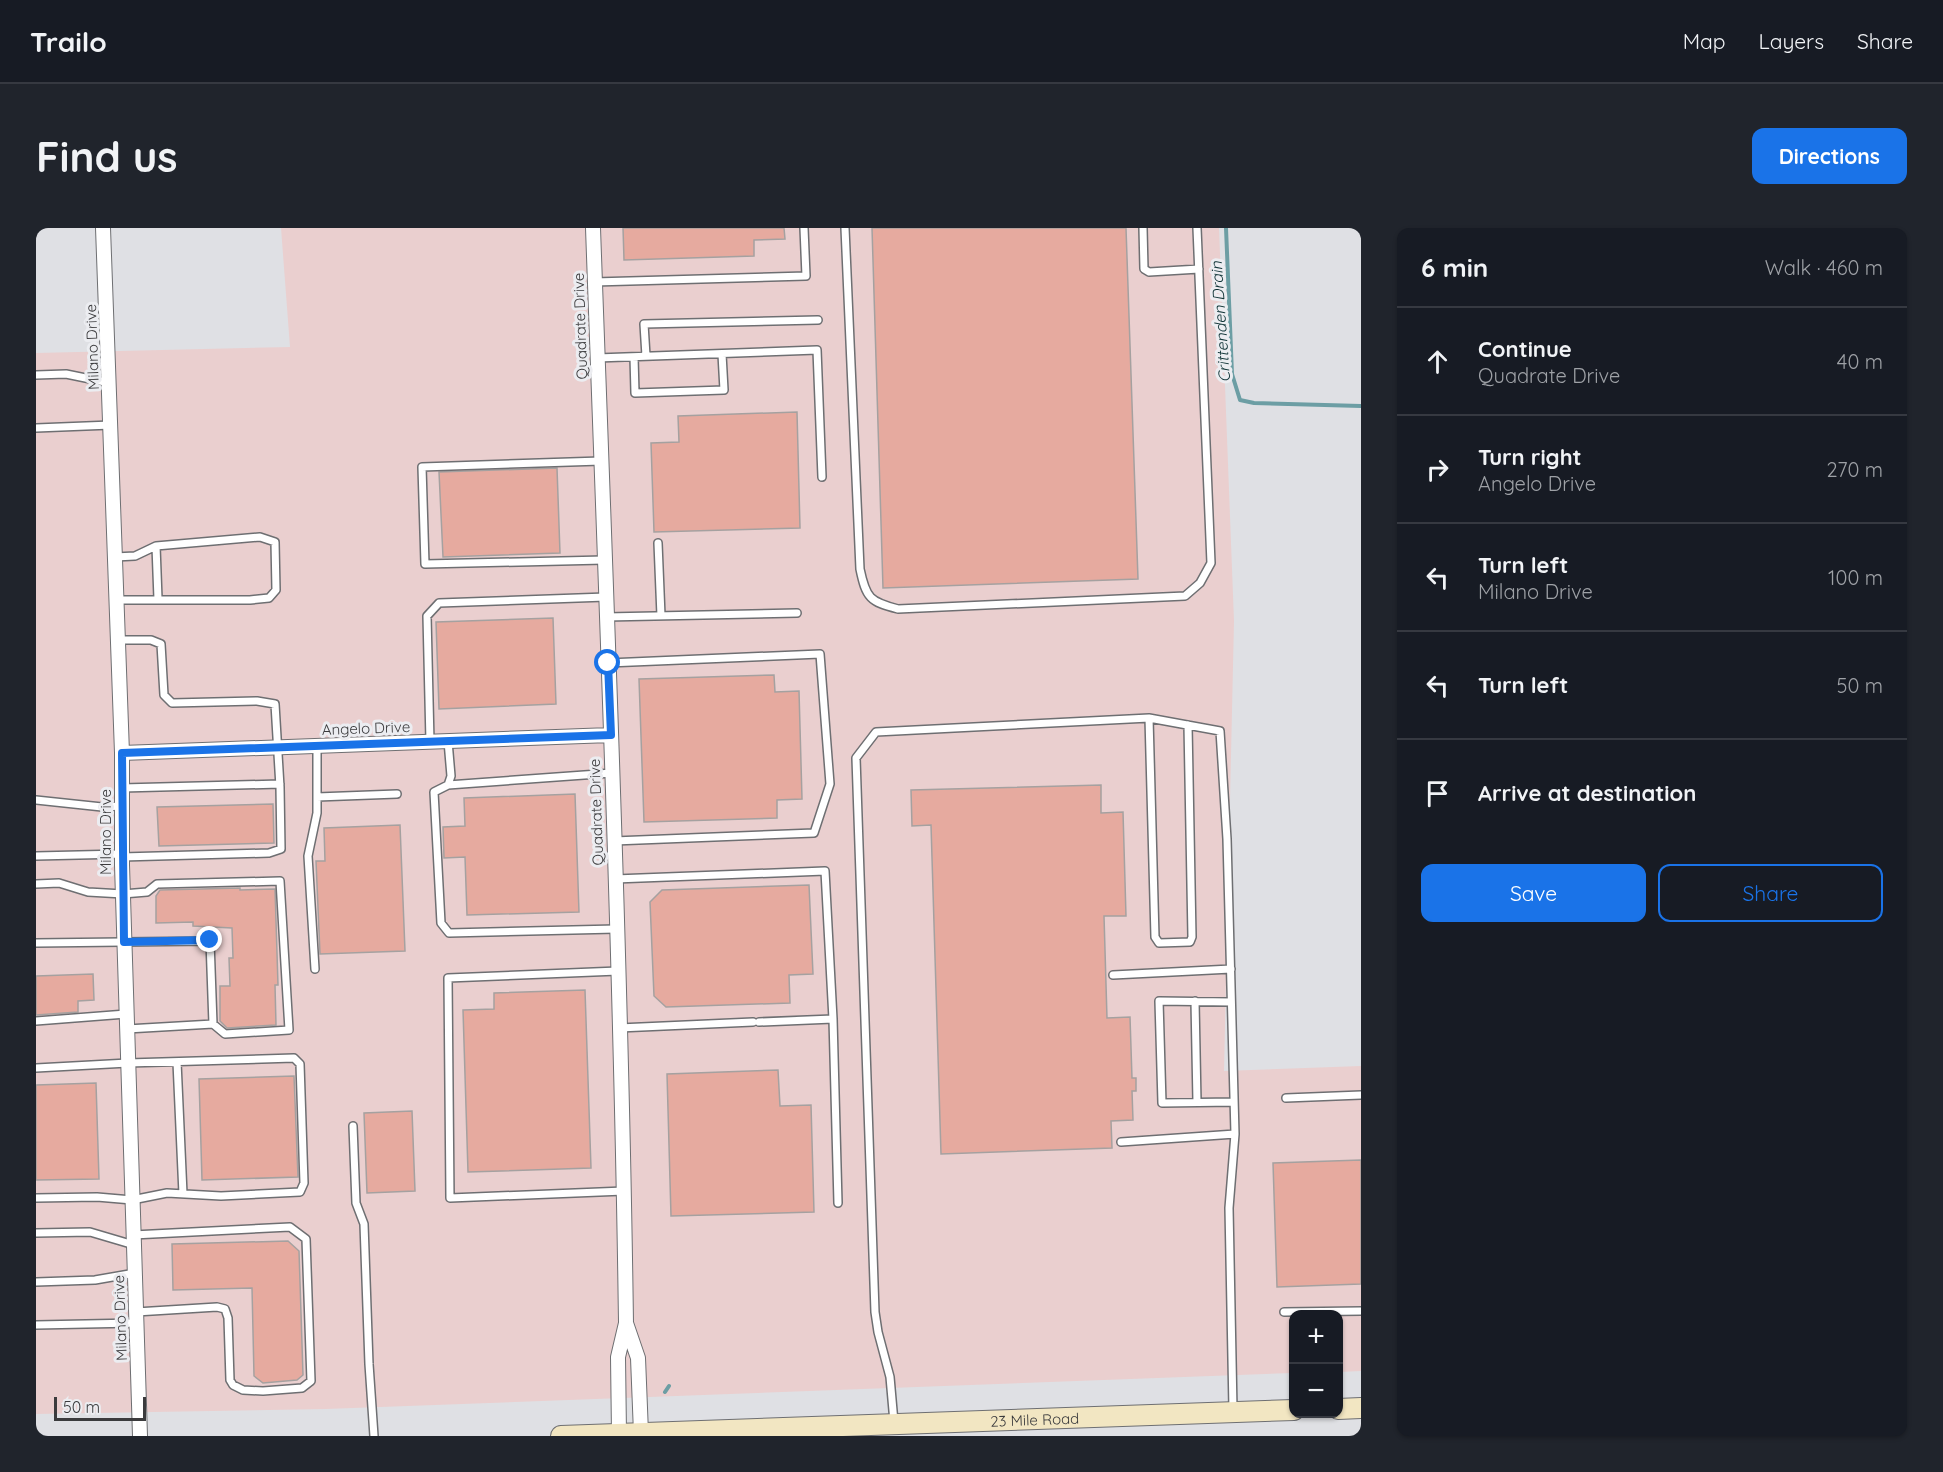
<!DOCTYPE html>
<meta charset="utf-8">
<style>
:root{--surface:#171b24;--page:#20242c;--text:#f1f3f6;--muted:#9ea1a6;--line:#363941;--accent:#1a73e8}
body{margin:0;font-family:Quicksand,sans-serif;background:var(--page);color:var(--text)}
.controls{position:absolute;right:18px;bottom:18px;display:grid;overflow:hidden;border-radius:12px;box-shadow:0 2px 4px #0004}
.controls button{width:54px;height:54px;display:grid;place-items:center;padding:0;border:0;border-bottom:2px solid var(--line);background:var(--surface);color:var(--text);font:30px sans-serif}
.scale{position:absolute;left:18px;bottom:15px;width:92px;box-sizing:border-box;padding-left:6px;border:3px solid #3b3b3d;border-top:0;font-size:16px;line-height:21px;white-space:nowrap;color:#3b3b3d;-webkit-text-stroke:4px #ecedf1;paint-order:stroke}
.stop{position:absolute;width:18px;height:18px;margin:-14px;border:4px solid #1a73e8;border-radius:50%;background:#fff}
.stop.end{background:#1a73e8;border-color:#fff;box-shadow:0 2px 6px #0008}
.list{margin:0;padding:0;list-style:none}
h2{display:flex;justify-content:space-between;align-items:center;height:78px;margin:0;padding:0 24px;font-size:26px}
h2 small{font-size:20px;font-weight:400;color:var(--muted)}
.list li{display:grid;grid-template-columns:39px 1fr auto;gap:18px;align-items:center;box-sizing:border-box;height:108px;padding:0 24px;border-top:2px solid var(--line)}
.list b{display:block;font-size:22px;white-space:nowrap}
.list p{margin:0;font-size:20px;white-space:nowrap;color:var(--muted)}
.list em{font-size:20px;font-style:normal;color:var(--muted)}
.actions{display:flex;gap:12px;padding:18px 24px}
.actions a{flex:1;padding:14px 0;border:2px solid var(--accent);border-radius:12px;text-align:center;font-size:21px;color:var(--accent)}
.actions .main{background:var(--accent);color:#fff}
.icon{flex:none;width:33px;height:33px;fill:none;stroke:currentColor;stroke-width:2;stroke-linecap:round;stroke-linejoin:round}
.map{position:relative;flex:none;width:1325px;height:1208px;overflow:hidden;border-radius:12px}
header{display:flex;align-items:center;gap:36px;box-sizing:border-box;height:84px;padding:0 30px;background:var(--surface);border-bottom:2px solid var(--line)}
header strong{font-size:28px}
nav{display:flex;gap:33px;margin-inline-start:auto;font-size:21px}
.intro{display:flex;align-items:center;justify-content:space-between;box-sizing:border-box;height:144px;padding:0 36px}
h1{margin:0;font-size:42px}
.button{padding:15px 27px;border-radius:12px;background:var(--accent);color:#fff;font-size:21px;font-weight:700}
main{display:flex;gap:36px;padding:0 36px}
aside{flex:1;background:var(--surface);border-radius:12px;box-shadow:0 2px 4px #0004}
.map>svg:first-child{display:block}
.industrial{fill:#eacfcf}
.lines{fill:none;stroke-linecap:round;stroke-linejoin:round}
.stream{stroke:#6c9ea4;stroke-width:4}
.building{fill:#e6aa9f;stroke:#a5a1a0;stroke-width:1.5}
.lane-casing{stroke:#6e6f72;stroke-width:10}
.street-casing{stroke:#6e6f72;stroke-width:16}
.secondary-casing{stroke:#6e6f72;stroke-width:22}
.lane{stroke:#fff;stroke-width:7}
.street{stroke:#fff;stroke-width:14}
.secondary{stroke:#f2e6c2;stroke-width:20}
.route{stroke:#1a73e8;stroke-width:8}
.labels{text-anchor:middle;dominant-baseline:central;stroke-width:6;stroke-linejoin:round;paint-order:stroke}
.street-label{font-size:15px;fill:#3b3b3d;stroke:#ecedf1}
.water-label{font-size:16px;font-style:italic;fill:#0f3336;stroke:#ecedf1}
</style>
<header>
<strong>Trailo</strong>
<nav><a>Map</a><a>Layers</a><a>Share</a></nav>
</header>
<div class="intro"><h1>Find us</h1><a class="button">Directions</a></div>
<main>
<div class="map">
<svg width="1325" height="1208" viewBox="0 0 1325 1208">
<rect width="100%" height="100%" fill="#dfe0e4"/>
<!-- industrial -->
<path class="industrial" d="M245,0H1183L1198,393L1188,843L1325,838V1143L1303,1144L1302,1086H1258L1257,1145L290,1181L0,1186V125L254,119Z"/>
<g class="lines">
<!-- stream -->
<path class="stream" d="M1190,0L1196,146L1204,172L1218,175L1325,178
M629,1164L633,1158"/>
</g>
<!-- building -->
<path class="building" d="M587,0H748L749,11L718,12V28L588,32Z
M836,0H1090L1102,351L847,360Z
M761,184L764,300L618,304L615,215L643,214L642,188Z
M521,240L524,325L407,329L403,244Z
M517,390L520,476L403,481L400,394Z
M738,447L739,464L763,463L766,571L741,572V590L608,594L603,451Z
M1065,557V585L1087,584L1090,688H1068L1071,790L1094,789L1096,850H1100V863H1096L1097,892L1075,893L1076,920L905,926L895,597L876,598L875,562Z
M539,566L543,684L431,687L429,629L408,630L407,599L429,598L428,570Z
M237,576L238,615L123,618L121,579Z
M364,597L369,723L284,726L280,633H289L288,600Z
M773,657L777,746L753,747L754,775L630,779L618,768L614,674L626,662Z
M204,660V662L239,661L242,757H239L240,797L191,800L184,793V758H194L193,730H197L196,700L157,698V694L120,695V668L124,662Z
M57,746L58,772L42,773V784L0,787V748Z
M549,762L555,940L432,944L427,782L458,781V765Z
M742,842L744,878L775,877L778,984L635,988L631,846Z
M258,848L262,949L166,952L163,851Z
M60,855L63,951L0,952V857Z
M376,883L379,963L331,965L328,885Z
M1325,932V1056L1241,1059L1237,935Z
M252,1013L263,1023L267,1147L261,1152L227,1155L218,1148L216,1060L137,1062L136,1016Z"/>
<g class="lines">
<!-- lane casing -->
<g class="lane-casing">
<path id="lane" d="M809,0L824,341C830,370 834,374 862,381L1149,368L1164,355L1175,335L1161,0
M1107,0L1108,41L1113,44L1163,41
M558,54L770,48L768,0
M610,128L608,96L782,92
M598,129L599,165L688,162L686,126
M561,130L781,122L786,249
M0,147L30,146L74,155
M0,200L75,197
M565,233L386,239L389,336L568,332
M622,315L625,388
M120,318L122,371
M79,329L99,328L120,318L224,309L239,314L240,362L233,370L214,372H81
M570,389L761,385
M82,412H115L125,416L128,467L136,475L221,473L239,476L244,559L245,621L233,625L86,629
M572,435L784,426L794,556L778,605L578,613
M1113,490L1119,709L1123,715L1154,714L1156,709L1152,497
M412,513L415,548L412,557L398,564L405,695L413,705L580,701
M394,514L391,388L403,375L570,369
M412,557L576,545
M86,560L244,556
M281,569L361,566
M0,572L66,579L86,578
M0,628L86,626
M579,651L789,643L797,791L723,794
M0,656L23,655L52,664L87,666L111,664L121,656L244,653L253,802L189,806L177,796L91,801
M0,715L174,713L177,796
M279,741L272,628L281,585V518
M582,743L412,750L414,970L588,963
M1077,747L1195,741
M1159,773L1161,874
M1195,774L1123,773L1126,875L1198,874
M797,791L802,975
M0,793L90,786
M583,800L717,794
M141,834L147,966
M0,840L92,835L258,830L264,836L268,955L264,964L185,968L131,965L96,972L61,969L0,970
M1250,870L1325,867
M317,898L320,975L328,996L333,1136L338,1208
M1085,914L1199,906
M0,1005L54,1004L98,1017
M97,1007L254,999L270,1011L275,1153L266,1160L227,1163L207,1162L197,1157L194,1152L192,1090L189,1081L181,1079L100,1084
M0,1054L59,1052L99,1045
M1248,1084L1325,1083
M0,1097L100,1095
M858,1194L854,1149L842,1104L839,1084L820,530L840,504L1113,490L1184,503L1191,611L1199,906L1193,980L1197,1181"/>
</g>
<!-- street casing -->
<g class="street-casing">
<path id="street" d="M67,0L86,525V637L104,1208
M557,0C570,365 585,730 590,1095
M86,525L575,507
M583,1206L582,1129L590,1095L602,1130L605,1205"/>
</g>
<!-- secondary casing -->
<g class="secondary-casing">
<g id="secondary">
<path d="M1302,1181L1325,1180"/>
<path id="s1" d="M525,1208L1258,1182"/>
</g>
</g>
<!-- lane -->
<use href="#lane" class="lane"/>
<!-- street -->
<use href="#street" class="street"/>
<!-- secondary -->
<use href="#secondary" class="secondary"/>
</g>
<g class="lines">
<!-- route -->
<path class="route" d="M174,712L88,714L86,525L575,507L572,435"/>
</g>
<g class="labels">
<!-- street labels -->
<g class="street-label">
<text transform="translate(544 98) rotate(-92)">Quadrate Drive</text>
<text transform="translate(56 119) rotate(-92)">Milano Drive</text>
<text transform="translate(330 500) rotate(-2)">Angelo Drive</text>
<text transform="translate(560 584) rotate(-92)">Quadrate Drive</text>
<text transform="translate(69 604) rotate(-90)">Milano Drive</text>
<text transform="translate(84 1090) rotate(-92)">Milano Drive</text>
<text stroke="none"><textPath href="#s1" startOffset="474">23 Mile Road</textPath></text>
</g>
<!-- water labels -->
<g class="water-label">
<text transform="translate(1184 94) rotate(-94)">Crittenden Drain</text>
</g>
</g>
</svg>
<div class="controls">
<button>+</button>
<button>−</button>
</div>
<div class="scale">50 m</div>
<div class="stop" style="left:572px;top:435px"></div>
<div class="stop end" style="left:174px;top:712px"></div>
</div>
<aside>
<h2>6 min<small>Walk · 460 m</small></h2>
<ul class="list">
<li><svg class="icon" aria-label="ahead" viewBox="0 0 24 24"><path d="M12 20V5M6 11l6-6 6 6"/></svg><div><b>Continue</b><p>Quadrate Drive</p></div><em>40 m</em></li>
<li><svg class="icon" aria-label="right" viewBox="0 0 24 24"><path d="M7 20v-9h11M14 6l5 5-5 5"/></svg><div><b>Turn right</b><p>Angelo Drive</p></div><em>270 m</em></li>
<li><svg class="icon" aria-label="left" viewBox="0 0 24 24"><path d="M17 20v-9H6M10 6l-5 5 5 5"/></svg><div><b>Turn left</b><p>Milano Drive</p></div><em>100 m</em></li>
<li><svg class="icon" aria-label="left" viewBox="0 0 24 24"><path d="M17 20v-9H6M10 6l-5 5 5 5"/></svg><div><b>Turn left</b></div><em>50 m</em></li>
<li><svg class="icon" aria-label="arrive" viewBox="0 0 24 24"><path d="M6 21V4h12l-3 4 3 4H6"/></svg><div><b>Arrive at destination</b></div></li>
</ul>
<div class="actions"><a class="main">Save</a><a>Share</a></div>
</aside>
</main>
